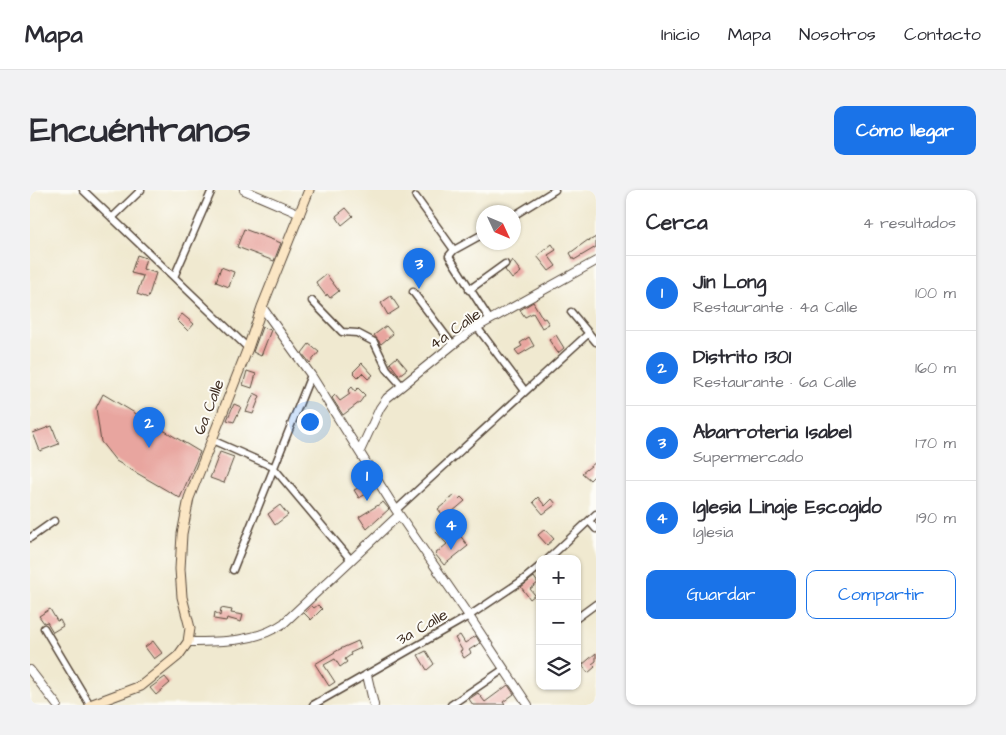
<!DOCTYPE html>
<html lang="es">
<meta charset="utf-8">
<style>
:root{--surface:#fff;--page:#f2f2f3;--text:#2b2b33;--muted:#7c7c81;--line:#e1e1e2;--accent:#1a73e8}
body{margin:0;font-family:"Architects Daughter",sans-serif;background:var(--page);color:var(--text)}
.controls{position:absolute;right:15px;bottom:15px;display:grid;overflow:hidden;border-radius:10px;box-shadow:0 1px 4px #0004}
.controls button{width:45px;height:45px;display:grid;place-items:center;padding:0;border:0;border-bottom:1px solid var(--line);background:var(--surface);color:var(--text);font:25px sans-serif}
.compass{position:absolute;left:446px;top:15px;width:45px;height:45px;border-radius:50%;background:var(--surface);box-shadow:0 1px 4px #0004;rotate:134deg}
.you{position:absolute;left:279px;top:231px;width:18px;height:18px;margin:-12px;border:4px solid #fff;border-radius:50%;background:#1a73e8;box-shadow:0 0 0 8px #1a73e833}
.badge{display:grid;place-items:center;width:32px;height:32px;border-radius:50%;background:var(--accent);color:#fff;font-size:16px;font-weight:700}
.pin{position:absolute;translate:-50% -41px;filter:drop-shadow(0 1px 2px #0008)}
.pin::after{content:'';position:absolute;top:26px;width:18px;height:15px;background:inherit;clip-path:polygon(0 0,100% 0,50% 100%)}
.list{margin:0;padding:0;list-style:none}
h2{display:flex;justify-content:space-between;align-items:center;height:65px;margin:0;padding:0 20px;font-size:21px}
h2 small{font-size:16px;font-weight:400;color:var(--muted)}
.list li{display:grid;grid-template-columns:32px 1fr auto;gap:15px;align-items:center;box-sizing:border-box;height:75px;padding:0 20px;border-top:1px solid var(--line)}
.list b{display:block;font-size:19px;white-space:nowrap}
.list p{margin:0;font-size:16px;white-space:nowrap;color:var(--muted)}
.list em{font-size:16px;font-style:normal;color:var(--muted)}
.actions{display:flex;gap:10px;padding:15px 20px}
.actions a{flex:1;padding:11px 0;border:1px solid var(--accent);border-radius:10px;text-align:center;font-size:18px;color:var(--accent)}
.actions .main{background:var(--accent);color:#fff}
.icon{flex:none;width:28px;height:28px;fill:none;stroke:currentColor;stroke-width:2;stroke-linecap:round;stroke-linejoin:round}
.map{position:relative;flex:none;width:566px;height:515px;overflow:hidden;border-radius:10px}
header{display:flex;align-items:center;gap:30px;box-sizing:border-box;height:70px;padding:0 25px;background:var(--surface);border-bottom:1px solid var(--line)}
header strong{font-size:24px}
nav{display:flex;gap:28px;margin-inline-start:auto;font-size:18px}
.intro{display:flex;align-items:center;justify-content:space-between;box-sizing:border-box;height:120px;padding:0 30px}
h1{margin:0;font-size:35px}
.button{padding:12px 22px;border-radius:10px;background:var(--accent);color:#fff;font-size:18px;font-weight:700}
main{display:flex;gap:30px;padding:0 30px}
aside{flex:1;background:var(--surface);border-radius:10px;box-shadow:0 1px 4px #0004}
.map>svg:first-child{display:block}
.building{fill:#e8a59f}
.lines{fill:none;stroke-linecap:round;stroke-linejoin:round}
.minor-casing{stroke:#564739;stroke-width:9}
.tertiary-casing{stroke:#564739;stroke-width:10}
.secondary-casing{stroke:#564739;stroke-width:11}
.minor{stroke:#fff;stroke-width:6}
.tertiary{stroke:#fff;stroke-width:8}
.secondary{stroke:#fbe6c4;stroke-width:9}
.labels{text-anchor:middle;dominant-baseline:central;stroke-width:4;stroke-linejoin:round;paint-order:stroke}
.street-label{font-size:16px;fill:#3b2a1e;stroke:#fdfcf7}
</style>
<header>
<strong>Mapa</strong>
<nav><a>Inicio</a><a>Mapa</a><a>Nosotros</a><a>Contacto</a></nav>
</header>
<div class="intro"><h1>Encuéntranos</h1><a class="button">Cómo llegar</a></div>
<main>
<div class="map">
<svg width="566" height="515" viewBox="0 0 566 515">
<rect width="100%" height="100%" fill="#fdfcf7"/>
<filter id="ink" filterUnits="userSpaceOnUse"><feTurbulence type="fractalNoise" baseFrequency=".02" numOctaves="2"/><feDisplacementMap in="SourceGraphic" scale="10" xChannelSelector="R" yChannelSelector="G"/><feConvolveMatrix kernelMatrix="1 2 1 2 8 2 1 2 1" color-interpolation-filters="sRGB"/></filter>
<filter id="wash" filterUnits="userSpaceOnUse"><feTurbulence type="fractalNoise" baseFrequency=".0096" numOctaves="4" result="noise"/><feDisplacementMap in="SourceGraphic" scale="20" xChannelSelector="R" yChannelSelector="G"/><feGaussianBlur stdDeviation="1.12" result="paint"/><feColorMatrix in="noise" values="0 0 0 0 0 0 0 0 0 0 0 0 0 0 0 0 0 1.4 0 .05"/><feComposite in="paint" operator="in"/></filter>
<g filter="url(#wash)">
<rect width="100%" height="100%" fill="#f0e9d0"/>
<g id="blocks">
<!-- building -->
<path class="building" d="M316,18L323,26L312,35L306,26Z
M214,39L251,53L244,71L207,57Z
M566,47V57L544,70L540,63L558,50L559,51Z
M522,54L526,60L518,65L526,76L519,81L507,66Z
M107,65L116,68L113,79L126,83L118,108L107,104L113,86L101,83Z
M482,70L491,82L482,89L475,80Z
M191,77L204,82L199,97L186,92Z
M296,84L309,101L300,108L297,104L296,106L287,94L286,92Z
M361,106L369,118L358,125L351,113Z
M503,112L513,129L515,128L519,134L512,138L503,123L495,127L490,120Z
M152,124L164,134L158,141L147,130Z
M356,136L363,144L351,154L344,145Z
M232,137L241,140L231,166L223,162Z
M526,145L534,158L528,163L519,150Z
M499,147L504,156L489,165L485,160L492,156L490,153Z
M279,154L289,162L280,173L272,163Z
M367,167L377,179L369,185L360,173Z
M332,173L343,185L338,189L332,183L328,187L323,182Z
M217,181L226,184L222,198L213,195Z
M322,197L325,201L328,198L335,205L330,212L313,225L302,208L305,205L310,211L320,204L318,201Z
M224,203L230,206L223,224L216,222Z
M73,204L170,262L150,308L86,271L71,252L66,218Z
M204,214L211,217L204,232L197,230Z
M22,236L29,254L10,261L3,243Z
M190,262L204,267L194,293L180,288Z
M566,272V284L560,290L552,283Z
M340,292L345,299L329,308L324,300Z
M425,305L429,309L431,307L435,311L415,328L408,319Z
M508,307L515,316L522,309L526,314L513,324L503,312Z
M353,312L359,319L337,339L329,327Z
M250,315L258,325L245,335L238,324Z
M411,337L422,350L429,344L438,356L414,375L405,364L417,354L406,342Z
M515,339L524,349L517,355L508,345Z
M504,387L508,393L500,399L505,405L500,409L491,397Z
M288,415L292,419L281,430L274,423L282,416L284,418Z
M191,418L202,420L201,423L213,425L211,432L197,428L196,431L184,429L185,422L190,426Z
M20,419L27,431L30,430L33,436L23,442L17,432L14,433L9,426Z
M430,445L435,453L446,446L450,453L439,460L441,463L434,468L430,461L432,460L425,448Z
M123,451L132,463L124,469L115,457Z
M328,451L331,458L320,463L321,465L315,469L317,472L310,477L305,469L294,475L305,492L299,496L285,474L310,459Z
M396,461L404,474L397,480L388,465Z
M566,463V471L562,474L565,477L558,483L552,475Z
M135,487L140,493L126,505L120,498Z
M478,495L484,504L473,512L475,515H443L439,509L448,503L455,512Z"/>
</g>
</g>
<g filter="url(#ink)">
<use href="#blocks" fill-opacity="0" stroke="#564739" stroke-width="1"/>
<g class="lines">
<!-- minor casing -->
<g class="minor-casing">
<path id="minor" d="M53,0L218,158
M386,7L424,60
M483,26L525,0
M82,28L111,0
M453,44L424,60L419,66L460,130
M144,87L182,0
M439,100L475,74
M383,102L423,155
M282,111L312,142L327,143L344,152L357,179L372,196
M541,122L566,152
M447,137L495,201
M182,250L243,277L321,370
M366,320L559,143
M559,331L566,339
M0,348L24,331
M518,369L566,324
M203,380L281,185
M547,428L566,414
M14,438L60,515
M283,515L439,426L493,390L510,376
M421,515L474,479"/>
</g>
<!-- tertiary casing -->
<g class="tertiary-casing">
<path id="tertiary" d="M214,0L270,24
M232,117L281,185L366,320L439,426L498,515
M330,261L350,218L357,208L372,196L440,141L566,71
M158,452C190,452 227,452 254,433L369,325
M0,480L27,515
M337,485L344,515"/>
</g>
<!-- secondary casing -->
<g class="secondary-casing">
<path id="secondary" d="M60,515L111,496L148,466L158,452L160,438L152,407L150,379L152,344L159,308L218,158L232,117L279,0"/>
</g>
<!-- minor -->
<use href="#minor" class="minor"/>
<!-- tertiary -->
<use href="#tertiary" class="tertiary"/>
<!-- secondary -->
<use href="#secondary" class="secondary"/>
</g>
</g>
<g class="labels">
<!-- street labels -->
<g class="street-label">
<text transform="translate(425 139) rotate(-35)">4a Calle</text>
<text transform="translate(179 217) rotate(-69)">6a Calle</text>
<text transform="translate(392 437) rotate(-30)">3a Calle</text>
</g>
</g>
</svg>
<div class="controls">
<button>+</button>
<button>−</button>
<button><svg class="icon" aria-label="layers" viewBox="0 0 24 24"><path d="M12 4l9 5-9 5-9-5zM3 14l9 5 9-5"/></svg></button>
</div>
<svg class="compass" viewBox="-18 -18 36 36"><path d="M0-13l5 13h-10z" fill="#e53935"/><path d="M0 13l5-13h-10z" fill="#7c7c81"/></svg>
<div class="you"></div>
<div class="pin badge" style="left:337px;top:311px">1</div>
<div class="pin badge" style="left:119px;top:258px">2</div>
<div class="pin badge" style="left:389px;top:99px">3</div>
<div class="pin badge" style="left:421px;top:360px">4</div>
</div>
<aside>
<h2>Cerca<small>4 resultados</small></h2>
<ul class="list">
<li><span class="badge">1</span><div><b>Jin Long</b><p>Restaurante · 4a Calle</p></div><em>100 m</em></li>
<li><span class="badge">2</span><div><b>Distrito 1301</b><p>Restaurante · 6a Calle</p></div><em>160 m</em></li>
<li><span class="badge">3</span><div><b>Abarroteria Isabel</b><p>Supermercado</p></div><em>170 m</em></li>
<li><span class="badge">4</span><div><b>Iglesia Linaje Escogido</b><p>Iglesia</p></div><em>190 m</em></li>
</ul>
<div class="actions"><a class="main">Guardar</a><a>Compartir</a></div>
</aside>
</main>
